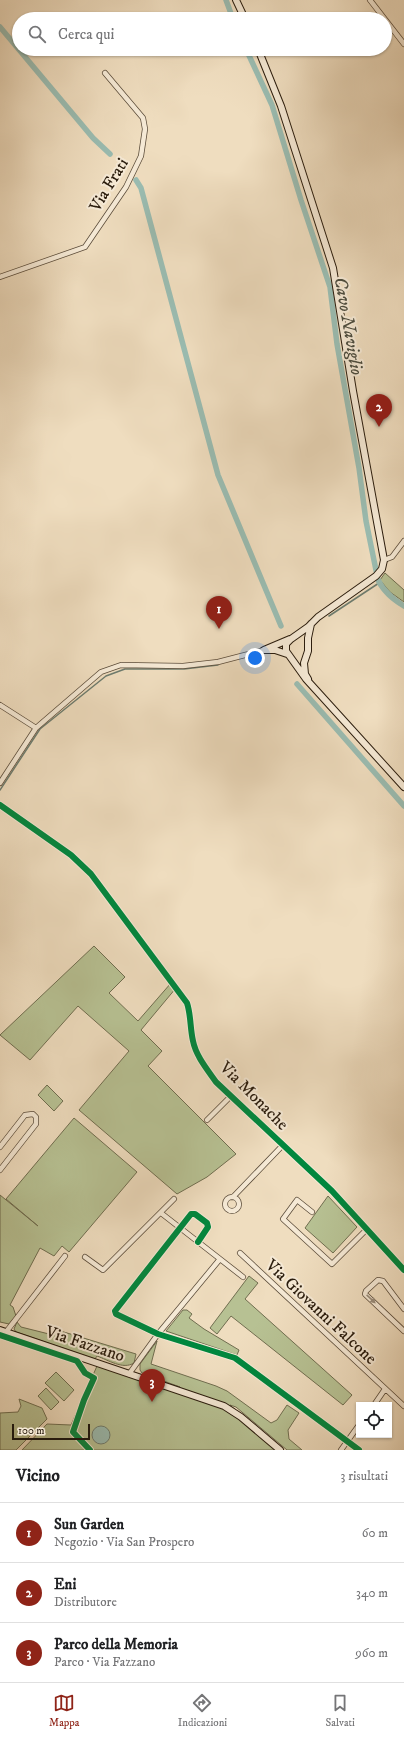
<!DOCTYPE html>
<html lang="it">
<meta charset="utf-8">
<style>
:root{--surface:#fff;--page:#f2f2f2;--text:#202124;--muted:#757577;--line:#e0e0e0;--accent:#8f2418}
body{margin:0;font-family:"IM FELL DW Pica",serif;background:var(--page);color:var(--text)}
.controls{position:absolute;right:12px;bottom:12px;display:grid;overflow:hidden;border-radius:0px;box-shadow:0 1px 3px #0004}
.controls button{width:36px;height:36px;display:grid;place-items:center;padding:0;border:0;border-bottom:1px solid var(--line);background:var(--surface);color:var(--text);font:20px sans-serif}
.scale{position:absolute;left:12px;bottom:10px;width:78px;box-sizing:border-box;padding-left:4px;border:2px solid #2a1c0d;border-top:0;font-size:11px;line-height:14px;white-space:nowrap;color:#2a1c0d;-webkit-text-stroke:3px #f5e9d5;paint-order:stroke}
.you{position:absolute;left:255px;top:658px;width:14px;height:14px;margin:-10px;border:3px solid #fff;border-radius:50%;background:#1a73e8;box-shadow:0 0 0 6px #1a73e833}
.badge{display:grid;place-items:center;width:26px;height:26px;border-radius:50%;background:var(--accent);color:#fff;font-size:13px;font-weight:700}
.pin{position:absolute;translate:-50% -33px;filter:drop-shadow(0 1px 2px #0008)}
.pin::after{content:'';position:absolute;top:21px;width:14px;height:12px;background:inherit;clip-path:polygon(0 0,100% 0,50% 100%)}
.list{margin:0;padding:0;list-style:none}
h2{display:flex;justify-content:space-between;align-items:center;height:52px;margin:0;padding:0 16px;font-size:17px}
h2 small{font-size:13px;font-weight:400;color:var(--muted)}
.list li{display:grid;grid-template-columns:26px 1fr auto;gap:12px;align-items:center;box-sizing:border-box;height:60px;padding:0 16px;border-top:1px solid var(--line)}
.list b{display:block;font-size:15px;white-space:nowrap}
.list p{margin:0;font-size:13px;white-space:nowrap;color:var(--muted)}
.list em{font-size:13px;font-style:normal;color:var(--muted)}
.icon{flex:none;width:22px;height:22px;fill:none;stroke:currentColor;stroke-width:2;stroke-linecap:round;stroke-linejoin:round}
.map{position:relative;flex:none;width:404px;height:1450px;overflow:hidden}
.search{position:absolute;background:var(--surface);box-shadow:0 1px 3px #0004;left:12px;right:12px;top:12px;height:44px;display:flex;align-items:center;gap:10px;box-sizing:border-box;padding:0 14px;border-radius:22px;color:var(--muted);font-size:15px}
.sheet{height:232px;background:var(--surface)}
nav{display:flex;justify-content:space-around;align-items:center;box-sizing:border-box;height:56px;border-top:1px solid var(--line);background:var(--surface);font-size:11px;color:var(--muted)}
nav a{display:grid;justify-items:center;gap:2px}
nav .on{color:var(--accent)}
.map>svg:first-child{display:block}
.green{fill:#b7c193;stroke:#706e50}
.water{fill:#9abcb1;stroke:#6d7c6f}
.lines{fill:none;stroke-linecap:round;stroke-linejoin:round}
.stream{stroke:#6d7c6f;stroke-width:1.5}
.canal{stroke:#9abcb1;stroke-width:5.5}
.street-casing{stroke:#5b4c3a;stroke-width:6}
.secondary-casing{stroke:#2a1c0d;stroke-width:8}
.street{stroke:#f5e9d5;stroke-width:4.5}
.secondary{stroke:#f5e9d5;stroke-width:6}
.cycleway-casing{stroke:#f5e9d5;stroke-width:8}
.cycleway{stroke:#00873e;stroke-width:6}
.oneway{fill:#9a8d7b}
.labels{text-anchor:middle;dominant-baseline:central;stroke-width:4;stroke-linejoin:round;paint-order:stroke}
.street-label{font-size:17px;fill:#2a1c0d;stroke:#f5e9d5}
.water-label{font-size:18px;font-style:italic;fill:#4c4c3e;stroke:#f5e9d5}
</style>
<div class="map">
<svg width="404" height="1450" viewBox="0 0 404 1450">
<rect width="100%" height="100%" fill="#efddbf"/>
<filter id="stains"><feTurbulence type="fractalNoise" baseFrequency=".005" numOctaves="4"/><feColorMatrix values="0 0 0 0 .2 0 0 0 0 .09 0 0 0 0 .02 0 0 0 .5 -.17"/></filter>
<radialGradient id="worn" r=".72"><stop offset=".6" stop-color="#630" stop-opacity="0"/><stop offset="1" stop-color="#630" stop-opacity=".3"/></radialGradient>
<!-- green -->
<path class="green" d="M385,573L404,590V602L390,592L380,580Z
M94,946L125,977L109,993L138,1021L171,983L176,988L141,1030L162,1051L148,1066L236,1154L207,1177L177,1194L79,1110L129,1051L78,1006L30,1060L0,1035Z
M47,1085L63,1101L54,1111L38,1095Z
M74,1118L137,1172L69,1252L62,1246L54,1256L40,1248L10,1305L13,1307L16,1316L9,1324L0,1322V1195L38,1226L6,1199Z
M328,1196L357,1227L333,1253L305,1228Z
M249,1276L258,1283L245,1299L352,1395L343,1405L231,1316L217,1334L210,1328Z
M183,1310H187L192,1314L189,1318L204,1329L239,1350L237,1355L166,1331Z
M17,1322L21,1327L49,1334L54,1329L136,1354L134,1363C123,1370 108,1360 97,1356L95,1359L16,1332L14,1329Z
M157,1341L151,1364L216,1386L227,1391L271,1423L277,1420L287,1405L299,1413L288,1430L289,1439L302,1450H287L236,1407L230,1405L281,1450H22L47,1424L71,1425L97,1366L128,1371L180,1387L142,1373L140,1370V1364Z
M56,1372L74,1390L64,1401L45,1383Z
M46,1388L59,1402L51,1410L38,1396Z
M19,1399L42,1408L47,1419L16,1450H0V1413L18,1412L21,1406Z"/>
<!-- water -->
<path class="water" d="M92 1435a9 9 0 1 1 18 0a9 9 0 1 1-18 0Z"/>
<g class="lines">
<!-- stream -->
<path class="stream" d="M329,616L379,583
M0,790L40,729L106,676L125,669H184L218,665"/>
<!-- canal -->
<path class="canal" d="M226,0L233,19
M0,27L93,138L110,154
M246,49L272,105L301,200L330,287L337,344L359,468L366,521L378,580C384,592 393,599 404,606
M136,180L141,188L218,475L281,626
M297,684L404,806"/>
<!-- street casing -->
<g class="street-casing">
<path id="street" d="M370,0L404,44
M0,277L85,247L126,187L141,156L145,129L143,118L105,73
M384,560L392,557L404,541
M0,705L36,728
M0,783L36,728L101,672L121,665L183,666L218,662L264,650
M0,805L71,855L91,874L187,1003C191,1015 190,1028 193,1041C196,1056 207,1069 216,1082L332,1191L404,1270
M207,1120L231,1096
M0,1147L25,1115L33,1114L36,1117V1124L0,1170
M233,1197L283,1145
M225 1204a7 7 0 1 1 14 0a7 7 0 1 1-14 0Z
M312,1212L297,1200L283,1219L332,1264L367,1229
M198,1242L208,1227L207,1223L195,1214H191L115,1311L116,1314L158,1334L235,1358L359,1450
M240,1253L404,1406
M85,1257L103,1270L174,1199
M220,1259L243,1277
M404,1309L383,1281L378,1280L366,1291L365,1294L404,1331
M6,1332L65,1256
M129,1374L158,1334L220,1259L161,1213
M374,1405L385,1389
M341,1450L359,1425"/>
</g>
<!-- secondary casing -->
<g class="secondary-casing">
<path id="secondary" d="M236,0L245,19
M258,49L281,106L333,268L353,391L384,560L382,569L376,576L318,617L308,627L291,639L286,644V651L306,679L404,787
M264,650L290,639
M266,650H275L287,654
M308,679L305,674L304,663L308,651V638L311,624
M0,1330L224,1406L241,1417L280,1450"/>
</g>
<!-- street -->
<use href="#street" class="street"/>
<!-- secondary -->
<use href="#secondary" class="secondary"/>
<!-- cycleway casing -->
<g class="cycleway-casing">
<path id="cycleway" d="M0,805L71,855L91,874L187,1003C191,1015 190,1028 193,1041C196,1056 207,1069 216,1082L332,1191L404,1270
M198,1242L208,1227L207,1223L195,1214H191L115,1311L116,1314L158,1334L235,1358L359,1450
M0,1335L77,1361L85,1373L94,1378L84,1400L73,1432L90,1450"/>
</g>
<!-- cycleway -->
<use href="#cycleway" class="cycleway"/>
</g>
<!-- one-way arrows -->
<defs><path id="oneway-solid" d="M-6-.8H1V-3.2L6.5 0L1 3.2V.8H-6Z"/></defs>
<use class="oneway" href="#oneway-solid" transform="translate(371 1299) rotate(43)"/>
<g class="labels">
<!-- street labels -->
<g class="street-label">
<text transform="translate(109 185) rotate(-59)">Via Frati</text>
<text transform="translate(254 1096) rotate(45)">Via Monache</text>
<text transform="translate(321 1312) rotate(43)">Via Giovanni Falcone</text>
<text transform="translate(85 1344) rotate(18)">Via Fazzano</text>
</g>
<!-- water labels -->
<g class="water-label">
<text transform="translate(348 326) rotate(80)">Cavo Naviglio</text>
</g>
</g>
<rect width="100%" height="100%" filter="url(#stains)"/>
<rect width="100%" height="100%" fill="url(#worn)"/>
</svg>
<div class="controls">
<button><svg class="icon" aria-label="locate" viewBox="0 0 24 24"><circle cx="12" cy="12" r="6"/><path d="M12 2v4M12 18v4M2 12h4M18 12h4"/></svg></button>
</div>
<div class="scale">100 m</div>
<div class="you"></div>
<div class="pin badge" style="left:219px;top:629px">1</div>
<div class="pin badge" style="left:379px;top:427px">2</div>
<div class="pin badge" style="left:152px;top:1402px">3</div>
<div class="search"><svg class="icon" aria-label="search" viewBox="0 0 24 24"><circle cx="10" cy="10" r="6"/><path d="M15 15l6 6"/></svg>Cerca qui</div>
</div>
<section class="sheet">
<h2>Vicino<small>3 risultati</small></h2>
<ul class="list">
<li><span class="badge">1</span><div><b>Sun Garden</b><p>Negozio · Via San Prospero</p></div><em>60 m</em></li>
<li><span class="badge">2</span><div><b>Eni</b><p>Distributore</p></div><em>340 m</em></li>
<li><span class="badge">3</span><div><b>Parco della Memoria</b><p>Parco · Via Fazzano</p></div><em>960 m</em></li>
</ul>
</section>
<nav>
<a class="on"><svg class="icon" aria-label="map" viewBox="0 0 24 24"><path d="M3 6l6-2 6 2 6-2v14l-6 2-6-2-6 2zM9 4v14M15 6v14"/></svg>Mappa</a>
<a><svg class="icon" aria-label="directions" viewBox="0 0 24 24"><path d="M12 3l9 9-9 9-9-9zM9 14v-3h6M13 9l2 2-2 2"/></svg>Indicazioni</a>
<a><svg class="icon" aria-label="saved" viewBox="0 0 24 24"><path d="M7 4h10v16l-5-4-5 4z"/></svg>Salvati</a>
</nav>
